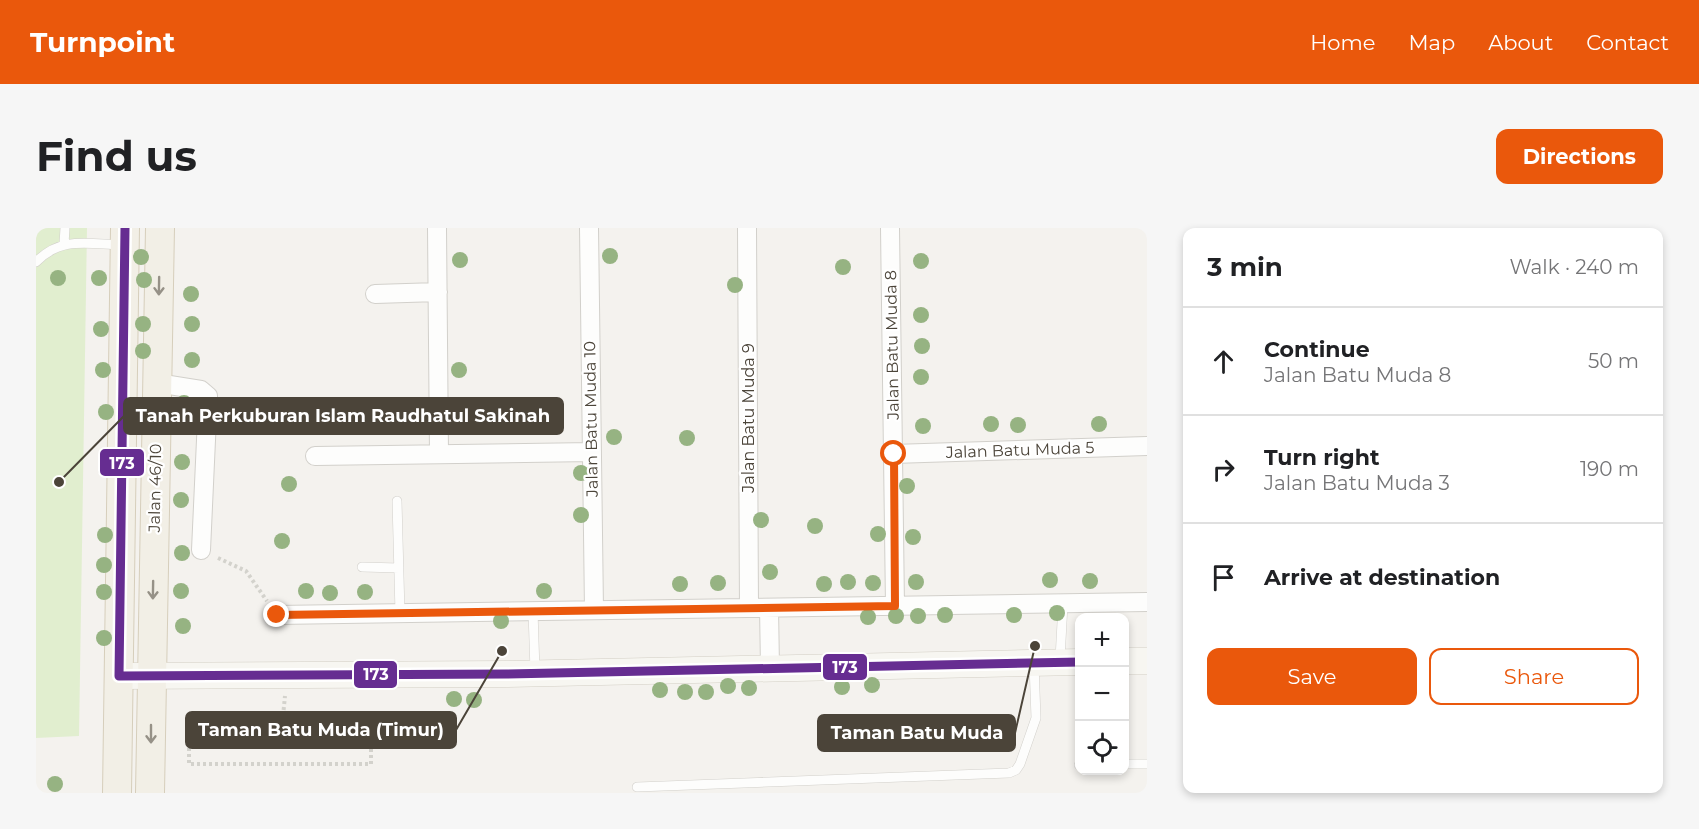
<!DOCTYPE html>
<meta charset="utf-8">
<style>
:root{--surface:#fff;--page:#f6f6f6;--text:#202124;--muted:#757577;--line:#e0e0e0;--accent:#ea580c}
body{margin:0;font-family:Montserrat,sans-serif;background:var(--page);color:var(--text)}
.controls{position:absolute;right:18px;bottom:18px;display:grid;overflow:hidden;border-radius:12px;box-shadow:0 3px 9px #0003}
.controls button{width:54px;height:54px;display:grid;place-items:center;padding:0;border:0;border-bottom:2px solid var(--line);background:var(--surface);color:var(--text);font:30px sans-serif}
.stop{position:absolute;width:18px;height:18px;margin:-14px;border:4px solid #ea580c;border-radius:50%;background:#fff}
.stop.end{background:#ea580c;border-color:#fff;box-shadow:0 2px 6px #0008}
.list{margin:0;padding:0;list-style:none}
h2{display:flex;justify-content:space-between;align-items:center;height:78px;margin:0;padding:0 24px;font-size:26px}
h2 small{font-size:20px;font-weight:400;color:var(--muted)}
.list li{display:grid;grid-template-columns:39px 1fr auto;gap:18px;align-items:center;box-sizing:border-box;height:108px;padding:0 24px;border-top:2px solid var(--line)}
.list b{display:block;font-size:22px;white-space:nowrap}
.list p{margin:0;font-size:20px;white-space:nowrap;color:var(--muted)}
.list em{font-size:20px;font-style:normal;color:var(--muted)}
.actions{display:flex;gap:12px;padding:18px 24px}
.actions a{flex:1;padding:14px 0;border:2px solid var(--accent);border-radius:12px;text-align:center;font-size:21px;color:var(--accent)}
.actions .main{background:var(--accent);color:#fff}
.icon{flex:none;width:33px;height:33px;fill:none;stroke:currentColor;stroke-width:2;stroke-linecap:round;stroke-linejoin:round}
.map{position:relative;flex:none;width:1111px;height:565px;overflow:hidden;border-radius:12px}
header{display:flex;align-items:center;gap:36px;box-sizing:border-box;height:84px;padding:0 30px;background:var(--accent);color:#fff}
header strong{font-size:28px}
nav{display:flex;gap:33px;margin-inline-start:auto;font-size:21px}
.intro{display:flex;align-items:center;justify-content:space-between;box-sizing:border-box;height:144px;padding:0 36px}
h1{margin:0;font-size:42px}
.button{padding:15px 27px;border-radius:12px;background:var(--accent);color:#fff;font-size:21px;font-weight:700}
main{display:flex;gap:36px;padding:0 36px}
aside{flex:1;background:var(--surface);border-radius:12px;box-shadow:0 3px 9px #0003}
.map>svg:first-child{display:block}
.green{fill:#e1eecf}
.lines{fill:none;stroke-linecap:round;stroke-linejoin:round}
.lane-casing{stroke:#d2d0cb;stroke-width:10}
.street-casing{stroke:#d2d0cb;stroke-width:20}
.secondary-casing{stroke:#d3cfc5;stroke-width:27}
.primary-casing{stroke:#d6cebb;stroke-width:30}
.path{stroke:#d3d2cc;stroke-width:4;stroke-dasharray:3 3;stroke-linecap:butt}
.lane{stroke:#fdfdfc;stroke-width:9}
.street{stroke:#fdfdfc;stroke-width:18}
.secondary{stroke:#f7f6f1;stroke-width:26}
.primary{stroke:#f2efe6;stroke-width:28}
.bus-1-casing{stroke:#fff;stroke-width:14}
.bus-1{stroke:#662d91;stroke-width:9}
.tree{fill:#96b382}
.oneway{stroke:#969187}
.route{stroke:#ea580c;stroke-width:8}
.labels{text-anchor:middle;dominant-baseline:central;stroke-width:4.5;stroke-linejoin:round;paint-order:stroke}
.street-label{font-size:16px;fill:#4b4439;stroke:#fff}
.leader{fill:none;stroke:#4b4439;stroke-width:2}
.callout-dot{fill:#4b4439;stroke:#fff;stroke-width:2}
.callout{fill:#4b4439;stroke:#4b4439;stroke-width:2}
.callout-label{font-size:18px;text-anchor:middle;font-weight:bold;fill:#fff}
.line-badge{stroke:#fff;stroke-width:2}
.badge-label{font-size:16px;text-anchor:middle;font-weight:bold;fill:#fff}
</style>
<header>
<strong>Turnpoint</strong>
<nav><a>Home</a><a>Map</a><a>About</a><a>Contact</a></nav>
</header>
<div class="intro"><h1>Find us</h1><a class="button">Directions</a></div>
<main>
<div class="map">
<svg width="1111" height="565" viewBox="0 0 1111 565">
<rect width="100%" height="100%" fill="#f4f2ee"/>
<!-- green -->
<path class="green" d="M0,0H51L43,508L0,510Z"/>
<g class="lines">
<!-- lane casing -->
<g class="lane-casing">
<path id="lane" d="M28,16L29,0
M0,34C25,8 52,16 85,17
M361,273L364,385
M326,339L363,340
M497,383L499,443
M1024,431L1027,376
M1088,536H1111
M1043,537H1044
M601,559L973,545L980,542L984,536L1000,490L998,436"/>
</g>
<!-- street casing -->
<g class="street-casing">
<path id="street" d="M401,0L403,226
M553,0L558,382
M711,0L713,380
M854,0L859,378
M339,66L402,64
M121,155L165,162L172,168L165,322
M857,226L1111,218
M279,228L556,224
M733,380L734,439
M241,387L1111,374"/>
</g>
<!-- secondary casing -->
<g class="secondary-casing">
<path id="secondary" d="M1088,433H1111
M83,448L471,446L1044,434"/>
</g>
<!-- primary casing -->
<g class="primary-casing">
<path id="primary" d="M81,565L89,0
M114,565L124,0"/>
</g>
<!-- path -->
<path class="path" d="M182,330L210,343L231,373
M247,488L335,489V536H153V502L156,494L164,490Z
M247,488L249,468"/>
<!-- lane -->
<use href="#lane" class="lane"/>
<!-- street -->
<use href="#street" class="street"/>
<!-- secondary -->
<use href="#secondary" class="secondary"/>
<!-- primary -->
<use href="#primary" class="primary"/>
<!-- bus-1 casing -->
<g class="bus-1-casing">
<path id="bus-1" d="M89,0L83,448L471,446L1044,434"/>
</g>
<!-- bus-1 -->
<use href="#bus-1" class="bus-1"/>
</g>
<!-- trees -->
<g class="tree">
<circle cx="574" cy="28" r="8"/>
<circle cx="105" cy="29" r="8"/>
<circle cx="424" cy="32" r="8"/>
<circle cx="885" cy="33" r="8"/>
<circle cx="807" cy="39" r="8"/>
<circle cx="22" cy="50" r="8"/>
<circle cx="63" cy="50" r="8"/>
<circle cx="108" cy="52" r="8"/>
<circle cx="699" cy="57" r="8"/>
<circle cx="155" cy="66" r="8"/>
<circle cx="885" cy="87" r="8"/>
<circle cx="107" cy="96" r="8"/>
<circle cx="156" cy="96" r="8"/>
<circle cx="65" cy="101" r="8"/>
<circle cx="886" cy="118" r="8"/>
<circle cx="107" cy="123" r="8"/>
<circle cx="156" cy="132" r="8"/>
<circle cx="67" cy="142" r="8"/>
<circle cx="423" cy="142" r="8"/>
<circle cx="885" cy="149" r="8"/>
<circle cx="148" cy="175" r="8"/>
<circle cx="70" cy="184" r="8"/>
<circle cx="955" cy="196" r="8"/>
<circle cx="1063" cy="196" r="8"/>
<circle cx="982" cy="197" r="8"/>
<circle cx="887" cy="198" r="8"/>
<circle cx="578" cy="209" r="8"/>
<circle cx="651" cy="210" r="8"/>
<circle cx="146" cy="234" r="8"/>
<circle cx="70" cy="241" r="8"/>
<circle cx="545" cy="245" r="8"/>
<circle cx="253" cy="256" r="8"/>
<circle cx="871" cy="258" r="8"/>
<circle cx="145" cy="272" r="8"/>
<circle cx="545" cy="287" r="8"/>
<circle cx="725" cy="292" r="8"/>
<circle cx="779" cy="298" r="8"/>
<circle cx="842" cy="306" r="8"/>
<circle cx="69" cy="307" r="8"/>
<circle cx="877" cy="309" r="8"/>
<circle cx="246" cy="313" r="8"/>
<circle cx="146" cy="325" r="8"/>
<circle cx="68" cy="337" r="8"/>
<circle cx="734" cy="344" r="8"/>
<circle cx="1014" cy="352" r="8"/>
<circle cx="1054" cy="353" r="8"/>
<circle cx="812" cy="354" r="8"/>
<circle cx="880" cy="354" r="8"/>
<circle cx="682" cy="355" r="8"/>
<circle cx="837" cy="355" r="8"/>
<circle cx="644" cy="356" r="8"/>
<circle cx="788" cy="356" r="8"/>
<circle cx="145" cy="363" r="8"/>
<circle cx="270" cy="363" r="8"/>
<circle cx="508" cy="363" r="8"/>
<circle cx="68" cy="364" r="8"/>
<circle cx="329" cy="364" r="8"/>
<circle cx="294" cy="365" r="8"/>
<circle cx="1021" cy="385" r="8"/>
<circle cx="909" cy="387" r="8"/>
<circle cx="978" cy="387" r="8"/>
<circle cx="860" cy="388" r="8"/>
<circle cx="882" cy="388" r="8"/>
<circle cx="832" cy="389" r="8"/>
<circle cx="465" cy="393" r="8"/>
<circle cx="147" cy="398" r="8"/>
<circle cx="68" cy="410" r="8"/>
<circle cx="836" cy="457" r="8"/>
<circle cx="692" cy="458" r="8"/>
<circle cx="806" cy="459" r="8"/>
<circle cx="713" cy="460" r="8"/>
<circle cx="624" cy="462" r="8"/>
<circle cx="649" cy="464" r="8"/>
<circle cx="670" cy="464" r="8"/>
<circle cx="418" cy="471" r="8"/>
<circle cx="438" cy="472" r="8"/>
<circle cx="19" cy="556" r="8"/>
</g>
<!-- one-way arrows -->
<defs><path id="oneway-shaft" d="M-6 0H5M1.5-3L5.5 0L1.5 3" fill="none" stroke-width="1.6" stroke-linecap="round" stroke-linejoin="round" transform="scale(1.5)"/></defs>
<g class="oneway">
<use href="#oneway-shaft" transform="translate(123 58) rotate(91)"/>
<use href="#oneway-shaft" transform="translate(117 362) rotate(91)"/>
<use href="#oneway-shaft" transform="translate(115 506) rotate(90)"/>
</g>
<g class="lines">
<!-- route -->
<path class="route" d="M241,387L859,378L858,226"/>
</g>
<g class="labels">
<!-- street labels -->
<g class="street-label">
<text transform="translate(856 117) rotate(-91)">Jalan Batu Muda 8</text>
<text transform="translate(712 190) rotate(-90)">Jalan Batu Muda 9</text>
<text transform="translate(555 191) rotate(-91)">Jalan Batu Muda 10</text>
<text transform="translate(984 222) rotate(-2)">Jalan Batu Muda 5</text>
<text transform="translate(119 260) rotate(-89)">Jalan 46/10</text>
</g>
</g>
<!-- callouts -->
<path class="leader" d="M23 254L88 188M466 423L420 502M999 418L979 505"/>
<g class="callout-dot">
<circle cx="23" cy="254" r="6"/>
<circle cx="466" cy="423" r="6"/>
<circle cx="999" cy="418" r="6"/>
</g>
<g class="callout">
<rect x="88" y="170" width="439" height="36" rx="6"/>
<rect x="150" y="484" width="270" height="36" rx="6"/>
<rect x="782" y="487" width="197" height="36" rx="6"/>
</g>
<g class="callout-label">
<text x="307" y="194">Tanah Perkuburan Islam Raudhatul Sakinah</text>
<text x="285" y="508">Taman Batu Muda (Timur)</text>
<text x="881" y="511">Taman Batu Muda</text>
</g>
<g class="line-badge">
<rect x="63" y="220" width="46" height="29" rx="6" fill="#662d91"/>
<rect x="786" y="425" width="46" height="28" rx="6" fill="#662d91"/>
<rect x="317" y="432" width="45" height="29" rx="6" fill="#662d91"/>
</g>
<g class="badge-label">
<text x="86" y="241">173</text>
<text x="809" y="445">173</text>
<text x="340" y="452">173</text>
</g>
</svg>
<div class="controls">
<button>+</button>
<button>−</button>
<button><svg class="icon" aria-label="locate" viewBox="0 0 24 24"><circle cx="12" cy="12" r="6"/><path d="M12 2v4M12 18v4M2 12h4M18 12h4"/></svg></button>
</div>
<div class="stop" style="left:858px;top:226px"></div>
<div class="stop end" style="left:241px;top:387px"></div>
</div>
<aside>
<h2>3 min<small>Walk · 240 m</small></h2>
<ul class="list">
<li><svg class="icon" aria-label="ahead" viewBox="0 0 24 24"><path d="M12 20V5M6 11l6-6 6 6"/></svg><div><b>Continue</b><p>Jalan Batu Muda 8</p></div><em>50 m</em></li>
<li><svg class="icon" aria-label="right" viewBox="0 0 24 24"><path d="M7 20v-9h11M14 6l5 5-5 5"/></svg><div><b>Turn right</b><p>Jalan Batu Muda 3</p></div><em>190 m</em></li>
<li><svg class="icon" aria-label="arrive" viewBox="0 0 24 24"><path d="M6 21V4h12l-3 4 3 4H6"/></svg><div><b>Arrive at destination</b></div></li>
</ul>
<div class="actions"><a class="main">Save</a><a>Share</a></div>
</aside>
</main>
